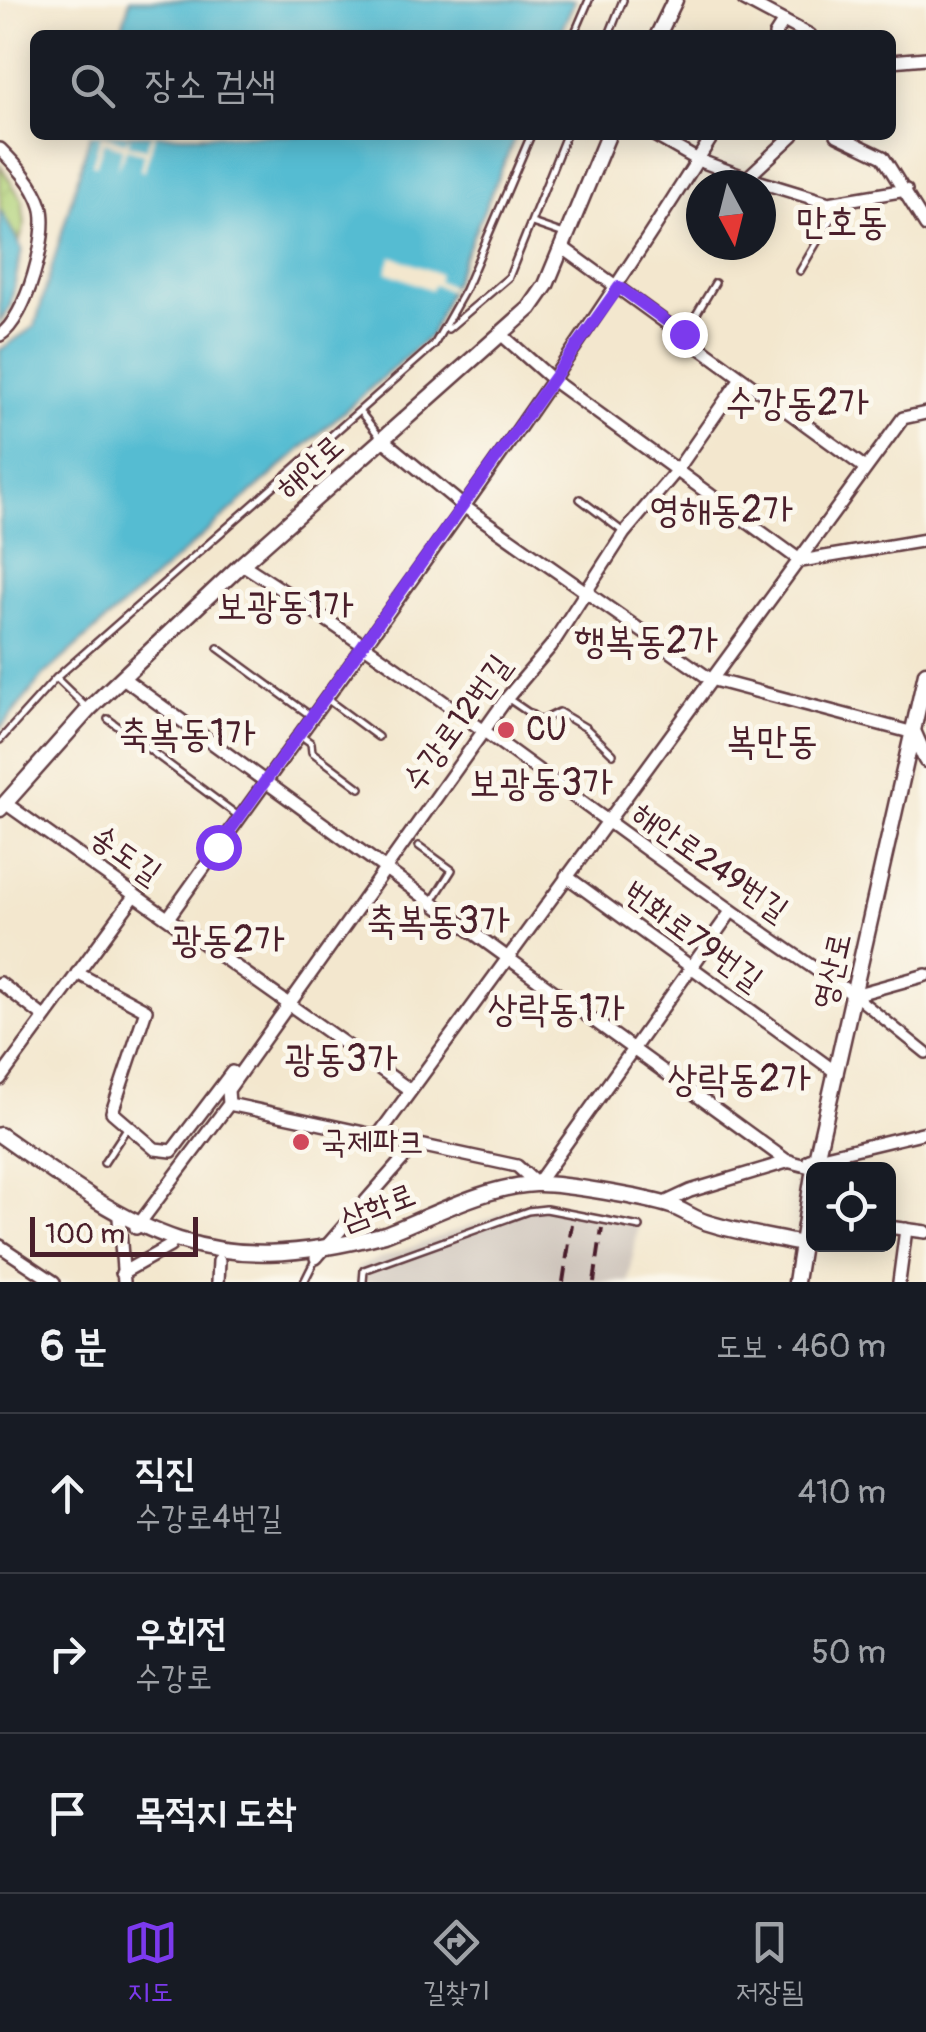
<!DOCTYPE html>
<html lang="ko">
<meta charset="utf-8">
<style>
:root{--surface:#171b24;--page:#242831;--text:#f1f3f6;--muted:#9ea1a6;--line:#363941;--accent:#7c3aed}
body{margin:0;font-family:Pangolin,"Poor Story",sans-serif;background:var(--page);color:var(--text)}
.controls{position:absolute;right:30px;bottom:30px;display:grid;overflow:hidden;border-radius:15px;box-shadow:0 5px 25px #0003}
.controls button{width:90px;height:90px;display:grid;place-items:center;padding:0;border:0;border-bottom:2px solid var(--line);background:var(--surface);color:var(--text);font:50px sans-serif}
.compass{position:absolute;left:686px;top:170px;width:90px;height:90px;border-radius:50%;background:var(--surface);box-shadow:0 5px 25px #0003;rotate:173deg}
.scale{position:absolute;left:30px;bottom:25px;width:168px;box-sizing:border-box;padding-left:10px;border:5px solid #4a1f2b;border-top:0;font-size:28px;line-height:35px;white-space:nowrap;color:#4a1f2b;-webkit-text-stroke:8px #fbf7ec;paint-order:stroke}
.stop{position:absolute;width:30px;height:30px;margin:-22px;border:8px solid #7c3aed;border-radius:50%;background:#fff}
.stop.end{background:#7c3aed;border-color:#fff;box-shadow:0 2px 10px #0008}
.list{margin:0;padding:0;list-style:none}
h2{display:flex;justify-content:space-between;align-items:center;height:130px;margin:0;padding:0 40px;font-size:42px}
h2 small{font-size:32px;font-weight:400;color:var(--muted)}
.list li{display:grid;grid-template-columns:65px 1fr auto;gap:30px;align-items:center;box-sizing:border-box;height:160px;padding:0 40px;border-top:2px solid var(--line)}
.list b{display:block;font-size:38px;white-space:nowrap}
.list p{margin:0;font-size:32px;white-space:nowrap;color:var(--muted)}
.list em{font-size:32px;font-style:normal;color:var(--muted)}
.icon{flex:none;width:55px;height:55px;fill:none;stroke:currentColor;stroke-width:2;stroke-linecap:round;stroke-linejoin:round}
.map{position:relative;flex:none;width:926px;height:1282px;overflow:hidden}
.search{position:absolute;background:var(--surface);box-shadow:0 5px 25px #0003;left:30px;right:30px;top:30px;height:110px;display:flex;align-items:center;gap:25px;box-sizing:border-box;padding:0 35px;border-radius:15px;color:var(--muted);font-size:38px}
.sheet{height:610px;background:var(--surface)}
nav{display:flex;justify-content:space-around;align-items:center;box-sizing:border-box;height:140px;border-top:2px solid var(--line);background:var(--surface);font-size:28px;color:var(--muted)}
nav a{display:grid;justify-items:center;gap:5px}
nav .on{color:var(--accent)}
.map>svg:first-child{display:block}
.railway{fill:#ccc2b9}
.park{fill:url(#park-crowns);stroke:#7e7953;stroke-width:2.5}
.water{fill:#54bcd2;stroke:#4f6e7e;stroke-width:2.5}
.pier{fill:#f3e7ce}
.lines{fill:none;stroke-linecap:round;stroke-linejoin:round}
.service-casing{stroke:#633d43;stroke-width:10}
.pedestrian-casing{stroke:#633d43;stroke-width:14}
.minor-casing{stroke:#633d43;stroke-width:16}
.tertiary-casing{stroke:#633d43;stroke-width:19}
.service{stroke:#fff;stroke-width:5}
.pedestrian{stroke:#fff;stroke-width:9}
.minor{stroke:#fff;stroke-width:11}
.tertiary{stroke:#fff;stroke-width:14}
.rail{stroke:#4a1f2b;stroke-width:4;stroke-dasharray:15 8;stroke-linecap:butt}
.route{stroke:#7c3aed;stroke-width:12}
.poi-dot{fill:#d1495b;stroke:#fbf7ec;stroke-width:4}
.labels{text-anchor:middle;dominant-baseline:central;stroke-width:10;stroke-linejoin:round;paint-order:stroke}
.street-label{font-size:32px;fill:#4a1f2b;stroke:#fbf7ec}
.poi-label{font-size:32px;fill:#4a1f2b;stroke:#fbf7ec;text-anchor:start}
.quarter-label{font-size:38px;fill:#4a1f2b;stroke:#fbf7ec}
</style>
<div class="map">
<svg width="926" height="1282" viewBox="0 0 926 1282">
<defs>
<pattern id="park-crowns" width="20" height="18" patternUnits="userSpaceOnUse" patternTransform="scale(2.5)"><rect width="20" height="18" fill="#b2d37b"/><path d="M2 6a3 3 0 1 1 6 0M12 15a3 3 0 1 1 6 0" fill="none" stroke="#9bb56a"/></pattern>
</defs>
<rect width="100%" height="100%" fill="#fbf7ec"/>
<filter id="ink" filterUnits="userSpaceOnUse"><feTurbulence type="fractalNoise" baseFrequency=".01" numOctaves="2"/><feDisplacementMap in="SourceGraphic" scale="20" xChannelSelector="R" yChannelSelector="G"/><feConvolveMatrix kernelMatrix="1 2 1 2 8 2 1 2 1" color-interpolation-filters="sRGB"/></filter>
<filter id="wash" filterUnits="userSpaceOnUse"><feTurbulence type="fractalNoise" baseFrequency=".0048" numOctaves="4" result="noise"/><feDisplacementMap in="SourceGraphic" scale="40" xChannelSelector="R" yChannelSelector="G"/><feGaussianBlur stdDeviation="2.25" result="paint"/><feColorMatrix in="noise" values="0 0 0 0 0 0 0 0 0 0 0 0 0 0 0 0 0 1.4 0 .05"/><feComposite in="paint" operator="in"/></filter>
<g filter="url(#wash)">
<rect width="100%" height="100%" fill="#f3e7ce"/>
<!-- railway -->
<path class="railway" d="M528,1204H548L639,1221L629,1282H357L358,1267Z"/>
<!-- park -->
<path class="park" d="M0,165L22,200L25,224L0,304Z"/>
<!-- water -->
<path class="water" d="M130,0H575L559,35H120Z
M90,135H516L430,336L44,675L0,729V350L35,326Z
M0,209L22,249L10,306L0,323Z"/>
<!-- pier -->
<path class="pier" d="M101,135L124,142L131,135L128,144L146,149L151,135H155L144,172L140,170L144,154L127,149L116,170L123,148L104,142L96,165L92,164Z
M392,256L440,274L438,281L451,286L449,291L434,285L431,290L386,272Z"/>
</g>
<g filter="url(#ink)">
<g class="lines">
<!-- service casing -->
<g class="service-casing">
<path id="service" d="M574,35L589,0
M609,35L623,0
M532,223L564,234
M800,271L839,205
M448,329L509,277L566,135
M684,335L715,283
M362,414L380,437
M580,499L622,531
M218,648L311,716
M56,678L86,707
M328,700L378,737
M510,700L541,721L559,712L586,728L613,754
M108,719L237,815
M300,735L311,743L312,752L360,788
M0,740L56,678L434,345L465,290L531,135
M419,846L452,870L433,900
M104,1163L127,1128
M304,1282L316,1258
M363,1282L364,1270L528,1211L546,1209L640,1227"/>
</g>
<!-- pedestrian casing -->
<g class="pedestrian-casing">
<path id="pedestrian" d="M854,995L926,1053"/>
</g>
<!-- minor casing -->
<g class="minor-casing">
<path id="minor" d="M744,0L810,35
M775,35L784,21
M891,61L926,58
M654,135L698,160L747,178L793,135
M837,135L883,157L926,226
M0,149C16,165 34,184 41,206C50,234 26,319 0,335
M747,178L829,203L906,190
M562,247L864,467
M502,335L554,381L801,561L926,540
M382,439L462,505L710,679L914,733
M242,564C453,699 646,857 854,995L926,975
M123,678L787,1161L814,1168
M5,803L410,1090
M566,876L837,1073
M168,918C352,659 546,405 713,135
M77,973L146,1010L112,1112L155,1149L172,1151L232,1072
M0,983L44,1017
M0,1079L135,895
M229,1104L228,1090L507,698L551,646L624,533L677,470L741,378
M229,1104L517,1166L537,1184L730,913
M377,1137L903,418L926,413
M809,1160L926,1132
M662,1204L690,1191L790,1161
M119,1218L124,1282
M888,1227L926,1232
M136,1228L229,1104
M0,1246L54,1282
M316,1258L414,1146
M122,1273L170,1246
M218,1282L219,1261
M899,1282L906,1229"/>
</g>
<!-- tertiary casing -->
<g class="tertiary-casing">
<path id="tertiary" d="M658,35L675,0
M914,733L926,760
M0,809L89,709L242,564L530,308L546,285L608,135
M0,1135C140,1234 207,1282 385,1234C432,1216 485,1186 536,1184C562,1183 646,1198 671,1206C683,1210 693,1218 705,1222C736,1232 770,1237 802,1244
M796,1282L814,1168L926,673"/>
</g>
<!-- service -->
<use href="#service" class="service"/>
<!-- pedestrian -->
<use href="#pedestrian" class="pedestrian"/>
<!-- minor -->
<use href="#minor" class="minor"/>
<!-- tertiary -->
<use href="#tertiary" class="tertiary"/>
<!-- rail -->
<path class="rail" d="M563,1282L572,1224
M594,1282L602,1228"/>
</g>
</g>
<g class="lines" filter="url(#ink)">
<!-- route -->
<path class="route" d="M218,847L619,287L684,334"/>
</g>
<!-- markers -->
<g class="poi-dot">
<circle cx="506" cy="730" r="10"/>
<circle cx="301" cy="1142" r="10"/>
</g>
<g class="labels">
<!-- street labels -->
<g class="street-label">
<text transform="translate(310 467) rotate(-42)">해안로</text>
<text transform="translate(457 723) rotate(-54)">수강로12번길</text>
<text transform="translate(126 855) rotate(35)">송도길</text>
<text transform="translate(710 862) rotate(35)">해안로249번길</text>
<text transform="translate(693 936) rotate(36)">번화로79번길</text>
<text transform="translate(832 971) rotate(-77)">영산로</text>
<text transform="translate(378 1207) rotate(-21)">삼학로</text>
</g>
<!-- poi labels -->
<g class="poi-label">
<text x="526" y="730">CU</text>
<text x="321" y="1142">국제파크</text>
</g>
<!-- quarter labels -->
<g class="quarter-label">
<text x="842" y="222">만호동</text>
<text x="797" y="403">수강동2가</text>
<text x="721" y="510">영해동2가</text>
<text x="285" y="606">보광동1가</text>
<text x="646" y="641">행복동2가</text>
<text x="187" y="734">축복동1가</text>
<text x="772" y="741">복만동</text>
<text x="541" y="783">보광동3가</text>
<text x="438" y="921">축복동3가</text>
<text x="228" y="940">광동2가</text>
<text x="556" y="1009">상락동1가</text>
<text x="341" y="1059">광동3가</text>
<text x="739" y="1079">상락동2가</text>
</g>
</g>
</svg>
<div class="controls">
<button><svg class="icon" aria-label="locate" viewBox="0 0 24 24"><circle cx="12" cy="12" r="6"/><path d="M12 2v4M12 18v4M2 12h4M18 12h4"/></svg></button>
</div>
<svg class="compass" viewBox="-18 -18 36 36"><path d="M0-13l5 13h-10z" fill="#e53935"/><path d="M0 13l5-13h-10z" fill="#9ea1a6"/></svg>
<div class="scale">100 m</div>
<div class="stop" style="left:218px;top:847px"></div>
<div class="stop end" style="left:684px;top:334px"></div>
<div class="search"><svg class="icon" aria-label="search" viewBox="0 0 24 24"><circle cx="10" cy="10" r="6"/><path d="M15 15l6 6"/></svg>장소 검색</div>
</div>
<section class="sheet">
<h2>6 분<small>도보 · 460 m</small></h2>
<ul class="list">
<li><svg class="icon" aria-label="ahead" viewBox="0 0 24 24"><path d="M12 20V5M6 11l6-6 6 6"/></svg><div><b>직진</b><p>수강로4번길</p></div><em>410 m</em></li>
<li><svg class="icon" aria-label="right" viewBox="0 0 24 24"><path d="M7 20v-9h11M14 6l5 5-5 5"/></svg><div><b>우회전</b><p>수강로</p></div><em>50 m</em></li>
<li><svg class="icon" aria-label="arrive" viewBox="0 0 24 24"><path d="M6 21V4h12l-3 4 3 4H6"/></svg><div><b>목적지 도착</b></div></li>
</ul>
</section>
<nav>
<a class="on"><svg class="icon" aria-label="map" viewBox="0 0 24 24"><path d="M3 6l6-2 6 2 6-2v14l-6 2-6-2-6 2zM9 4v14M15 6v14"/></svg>지도</a>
<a><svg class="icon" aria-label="directions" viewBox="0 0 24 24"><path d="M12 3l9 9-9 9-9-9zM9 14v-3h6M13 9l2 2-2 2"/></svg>길찾기</a>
<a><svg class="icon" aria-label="saved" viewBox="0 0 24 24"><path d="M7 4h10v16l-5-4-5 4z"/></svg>저장됨</a>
</nav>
